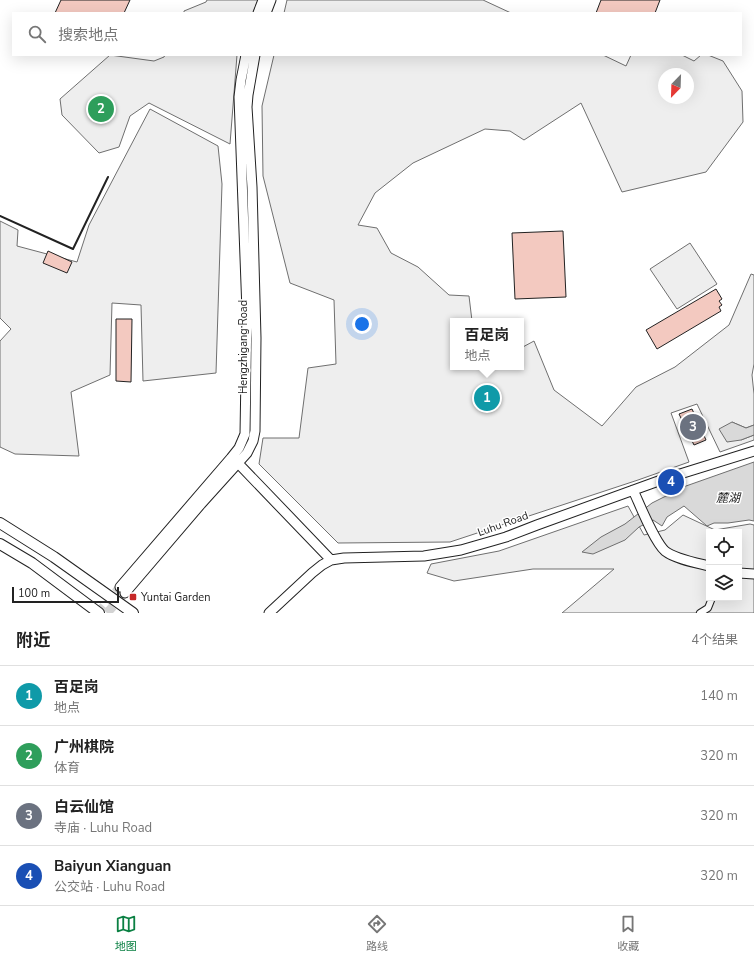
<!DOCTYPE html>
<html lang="zh">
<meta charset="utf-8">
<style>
:root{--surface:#fff;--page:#f6f6f6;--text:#222;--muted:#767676;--line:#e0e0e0;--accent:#0b8043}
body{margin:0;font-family:"Nunito Sans","Noto Sans SC",sans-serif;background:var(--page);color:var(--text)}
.controls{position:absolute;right:12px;bottom:12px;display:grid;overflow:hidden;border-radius:0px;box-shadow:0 4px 16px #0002}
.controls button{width:36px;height:36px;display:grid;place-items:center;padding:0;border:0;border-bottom:1px solid var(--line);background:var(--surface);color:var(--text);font:20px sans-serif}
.compass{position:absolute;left:658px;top:68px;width:36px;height:36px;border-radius:50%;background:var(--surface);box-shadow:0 4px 16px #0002;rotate:203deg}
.scale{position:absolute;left:12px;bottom:10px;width:107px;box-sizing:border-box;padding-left:4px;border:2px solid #222;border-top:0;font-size:11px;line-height:14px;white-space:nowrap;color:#222;-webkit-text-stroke:3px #fff;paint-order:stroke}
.you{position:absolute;left:362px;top:324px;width:14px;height:14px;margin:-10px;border:3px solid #fff;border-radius:50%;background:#1a73e8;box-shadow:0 0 0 6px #1a73e833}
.badge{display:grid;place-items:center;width:26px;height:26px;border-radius:50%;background:var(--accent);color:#fff;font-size:13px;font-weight:700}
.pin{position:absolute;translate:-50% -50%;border:2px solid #fff;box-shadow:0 1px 4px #0006}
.popup{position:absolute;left:450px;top:318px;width:74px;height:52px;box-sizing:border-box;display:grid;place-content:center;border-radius:0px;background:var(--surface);filter:drop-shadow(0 1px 3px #0005);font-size:13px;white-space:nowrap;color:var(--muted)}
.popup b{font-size:15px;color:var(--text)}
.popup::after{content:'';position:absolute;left:50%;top:100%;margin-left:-8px;border:8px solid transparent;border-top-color:var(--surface)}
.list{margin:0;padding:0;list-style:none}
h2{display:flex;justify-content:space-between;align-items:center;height:52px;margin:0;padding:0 16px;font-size:17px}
h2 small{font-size:13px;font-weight:400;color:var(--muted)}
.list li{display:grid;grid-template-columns:26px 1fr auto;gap:12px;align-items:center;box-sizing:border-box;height:60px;padding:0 16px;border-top:1px solid var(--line)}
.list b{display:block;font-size:15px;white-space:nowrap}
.list p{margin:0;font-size:13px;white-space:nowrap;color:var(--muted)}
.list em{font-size:13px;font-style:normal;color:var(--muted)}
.icon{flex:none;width:22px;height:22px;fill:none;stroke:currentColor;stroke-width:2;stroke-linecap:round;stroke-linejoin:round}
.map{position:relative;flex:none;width:754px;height:613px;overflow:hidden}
.search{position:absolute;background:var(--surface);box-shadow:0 4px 16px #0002;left:12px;right:12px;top:12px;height:44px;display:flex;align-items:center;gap:10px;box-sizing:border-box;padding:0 14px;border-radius:0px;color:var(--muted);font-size:15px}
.sheet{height:292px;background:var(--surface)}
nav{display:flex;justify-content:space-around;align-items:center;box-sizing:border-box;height:56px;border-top:1px solid var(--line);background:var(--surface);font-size:11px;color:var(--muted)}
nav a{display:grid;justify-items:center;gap:2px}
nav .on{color:var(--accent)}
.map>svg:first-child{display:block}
.green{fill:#eee;stroke:#6f6f6f;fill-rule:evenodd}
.water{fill:#d9d9d9;stroke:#6f6f6f}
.building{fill:#f3c9c0;stroke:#222}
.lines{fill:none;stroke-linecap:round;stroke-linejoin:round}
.secondary-tunnel{stroke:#d3d3d3;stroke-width:9;stroke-dasharray:9 4.5;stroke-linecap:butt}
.street-casing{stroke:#222;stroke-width:8}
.secondary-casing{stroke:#222;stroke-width:11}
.primary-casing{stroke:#222;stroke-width:12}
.street{stroke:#fff;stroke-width:6}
.secondary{stroke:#fff;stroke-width:9}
.primary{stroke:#fff;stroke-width:10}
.wall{stroke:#222;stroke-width:2}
.poi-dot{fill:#c62828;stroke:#fff;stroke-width:1.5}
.labels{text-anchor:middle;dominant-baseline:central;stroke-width:3;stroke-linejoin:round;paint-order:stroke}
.street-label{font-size:11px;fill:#222;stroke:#fff}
.poi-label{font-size:11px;fill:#222;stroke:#fff;text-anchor:start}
.water-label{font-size:12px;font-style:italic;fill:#222;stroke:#fff}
</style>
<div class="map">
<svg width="754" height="613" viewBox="0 0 754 613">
<rect width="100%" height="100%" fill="#fff"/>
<!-- green -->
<path class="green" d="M207,0H258L253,13H184V11L206,2Z
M287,0H483L511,13H284Z
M110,55L154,61L164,57L165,55H237L230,144L149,103L130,116L119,147L99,153L62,115L60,99Z
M274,55H603L626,66L631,55H682L694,61L701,55H708L723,61L742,91L743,122L706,172L622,192L581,103L524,140L510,131L485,129L413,163L375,193L358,225L377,228L391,253L418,267L449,295L469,296L472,321H453V367H521V348L534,341L554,390L602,426L636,387L675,367L729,325L751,274L754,275V364L752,375L754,394V425L746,428L732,422L741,440L754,435V440L720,452L697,404L671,413L689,462L638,480L450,542L338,543L259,464L263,438H299L308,368L336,364L334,300L290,283L263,176L262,106ZM664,74H688V98H664Z
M150,109L218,146L222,184L216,373L143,381L141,305L112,303L110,375L71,392L79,456L15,454L0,447V341L11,329L0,318V221L18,230L17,246L77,262L89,225Z
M690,243L717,284L677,309L650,269Z
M628,506L644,535L665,530L683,515L715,530L750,524L754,525V613H562L614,569H533L454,581L427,573L431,564L499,551ZM709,532H739V598H709Z"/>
<!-- water -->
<path class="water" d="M732,422L746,428L754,425V435L741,440L727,442L719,429Z
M754,462V521L749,520L728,523H714L707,526L684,506L667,517L662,526L653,520L639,527L625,540L593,554L582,552L601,537L625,524L652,503L686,486Z"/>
<!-- building -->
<path class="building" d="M61,0H130L124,13H55Z
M601,0H660L655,13H596Z
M563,231L566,297L515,299L512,233Z
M48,251L72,262L67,273L43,263Z
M716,289L722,299L719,301L722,305L719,307L721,311L657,349L646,330Z
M116,319H132L131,382L116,381Z
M692,409L706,440L694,445L679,414Z"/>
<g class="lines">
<!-- secondary-tunnel -->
<path class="secondary-tunnel" d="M98,613L120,587
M107,613L125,593"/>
<!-- street casing -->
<g class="street-casing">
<path id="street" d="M700,613L708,608L712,598"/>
</g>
<!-- secondary casing -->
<g class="secondary-casing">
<path id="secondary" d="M258,13L263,0
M266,13L271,0
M234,459L331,560
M633,490C640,505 654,541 665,551C675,559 697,563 709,566
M739,573L754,574
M120,587L231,458L239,448L245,434L247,311L239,97L241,80L246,55
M125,593L201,504L247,453L253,441L255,431L256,338L252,187L247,107L248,95L255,55
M269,613L312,573L322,565L331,560L344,558L424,556L461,550L506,537L537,525L664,479L754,451"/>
</g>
<!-- primary casing -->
<g class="primary-casing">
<path id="primary" d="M0,523L54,557L133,613
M0,544L32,563L99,613"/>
</g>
<!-- street -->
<use href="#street" class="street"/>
<!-- secondary -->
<use href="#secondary" class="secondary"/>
<!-- primary -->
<use href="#primary" class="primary"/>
<!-- wall -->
<path class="wall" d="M0,216L73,249L108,177"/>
</g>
<!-- markers -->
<rect class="poi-dot" x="129" y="593" width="8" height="8" rx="2"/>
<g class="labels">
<!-- street labels -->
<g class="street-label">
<text transform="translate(243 347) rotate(-90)">Hengzhigang Road</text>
<text transform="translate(503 524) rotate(-20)">Luhu Road</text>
</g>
<!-- poi labels -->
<g class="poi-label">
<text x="141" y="597">Yuntai Garden</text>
</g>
<!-- water labels -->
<g class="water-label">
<text x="728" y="498">麓湖</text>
</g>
</g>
</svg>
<div class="controls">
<button><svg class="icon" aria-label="locate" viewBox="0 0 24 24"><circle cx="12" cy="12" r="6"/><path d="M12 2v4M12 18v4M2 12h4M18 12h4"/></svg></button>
<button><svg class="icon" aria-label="layers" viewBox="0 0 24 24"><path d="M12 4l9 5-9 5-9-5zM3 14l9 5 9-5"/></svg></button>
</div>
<svg class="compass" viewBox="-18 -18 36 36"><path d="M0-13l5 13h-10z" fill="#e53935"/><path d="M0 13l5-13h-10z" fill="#767676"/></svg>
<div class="scale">100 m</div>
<div class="you"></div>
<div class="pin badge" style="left:487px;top:398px;background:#0f9aa8">1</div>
<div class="popup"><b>百足岗</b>地点</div>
<div class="pin badge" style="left:101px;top:109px;background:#2e9e5b">2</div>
<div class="pin badge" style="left:693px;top:427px;background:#6b7280">3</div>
<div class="pin badge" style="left:671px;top:482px;background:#1a4fb4">4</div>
<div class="search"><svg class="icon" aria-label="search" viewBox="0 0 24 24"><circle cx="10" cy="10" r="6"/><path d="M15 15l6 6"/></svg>搜索地点</div>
</div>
<section class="sheet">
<h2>附近<small>4个结果</small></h2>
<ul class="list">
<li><span class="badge" style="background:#0f9aa8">1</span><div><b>百足岗</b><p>地点</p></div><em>140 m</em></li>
<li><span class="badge" style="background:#2e9e5b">2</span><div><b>广州棋院</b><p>体育</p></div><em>320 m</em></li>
<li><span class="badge" style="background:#6b7280">3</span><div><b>白云仙馆</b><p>寺庙 · Luhu Road</p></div><em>320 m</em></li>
<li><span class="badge" style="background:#1a4fb4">4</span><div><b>Baiyun Xianguan</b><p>公交站 · Luhu Road</p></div><em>320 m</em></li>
</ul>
</section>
<nav>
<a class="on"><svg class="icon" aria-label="map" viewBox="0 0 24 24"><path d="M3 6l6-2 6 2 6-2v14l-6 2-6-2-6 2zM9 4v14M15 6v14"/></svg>地图</a>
<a><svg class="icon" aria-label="directions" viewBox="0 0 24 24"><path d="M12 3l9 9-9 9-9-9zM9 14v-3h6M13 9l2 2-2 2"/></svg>路线</a>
<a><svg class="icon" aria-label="saved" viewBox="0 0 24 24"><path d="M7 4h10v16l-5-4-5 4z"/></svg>收藏</a>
</nav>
